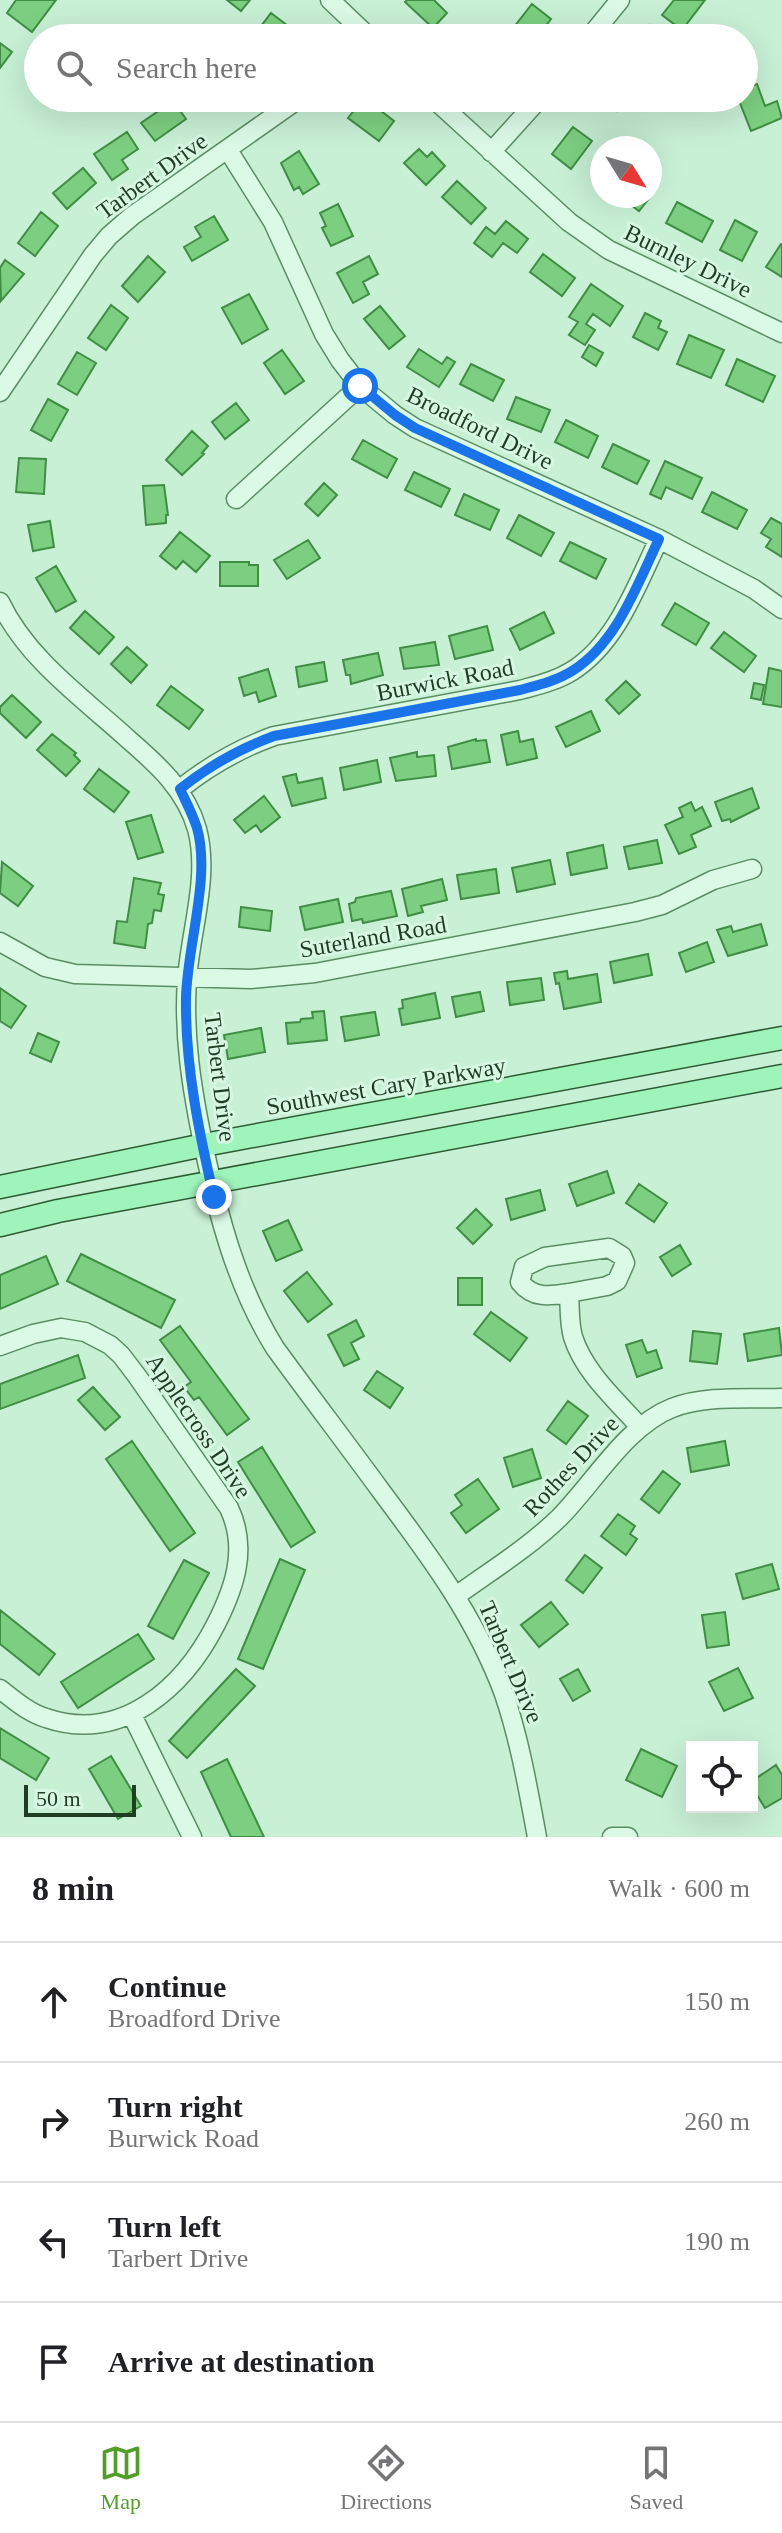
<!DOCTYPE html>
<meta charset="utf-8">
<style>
:root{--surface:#fff;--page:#f2f2f2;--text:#202124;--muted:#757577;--line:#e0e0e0;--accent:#539e29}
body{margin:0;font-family:"Times New Roman",serif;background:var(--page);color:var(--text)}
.controls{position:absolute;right:24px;bottom:24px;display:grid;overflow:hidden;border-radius:0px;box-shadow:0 8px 32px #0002}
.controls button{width:72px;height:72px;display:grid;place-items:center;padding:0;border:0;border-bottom:2px solid var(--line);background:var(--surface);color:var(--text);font:40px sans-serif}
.compass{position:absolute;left:590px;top:136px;width:72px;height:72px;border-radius:50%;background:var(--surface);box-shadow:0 8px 32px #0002;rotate:127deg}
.scale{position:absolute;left:24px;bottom:20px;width:112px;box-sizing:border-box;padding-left:8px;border:4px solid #1f3d23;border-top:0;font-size:22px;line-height:28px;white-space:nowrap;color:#1f3d23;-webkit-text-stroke:6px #d7f7e3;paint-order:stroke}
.stop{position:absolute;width:24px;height:24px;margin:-18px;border:6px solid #1a73e8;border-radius:50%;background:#fff}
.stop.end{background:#1a73e8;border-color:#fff;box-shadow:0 2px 8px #0008}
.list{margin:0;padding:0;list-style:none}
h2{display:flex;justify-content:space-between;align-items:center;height:104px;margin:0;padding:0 32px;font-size:34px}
h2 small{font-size:26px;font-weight:400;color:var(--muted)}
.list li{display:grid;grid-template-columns:52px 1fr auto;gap:24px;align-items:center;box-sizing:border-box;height:120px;padding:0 32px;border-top:2px solid var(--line)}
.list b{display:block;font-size:30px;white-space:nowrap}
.list p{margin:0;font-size:26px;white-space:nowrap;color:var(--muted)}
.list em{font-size:26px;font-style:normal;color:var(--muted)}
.icon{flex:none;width:44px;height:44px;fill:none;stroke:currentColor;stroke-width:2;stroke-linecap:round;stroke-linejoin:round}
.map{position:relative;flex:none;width:782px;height:1837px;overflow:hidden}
.search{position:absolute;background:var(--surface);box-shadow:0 8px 32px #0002;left:24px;right:24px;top:24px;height:88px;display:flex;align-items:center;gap:20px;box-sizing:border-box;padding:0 28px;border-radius:44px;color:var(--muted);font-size:30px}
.sheet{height:584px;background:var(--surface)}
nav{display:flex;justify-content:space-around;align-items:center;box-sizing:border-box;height:112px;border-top:2px solid var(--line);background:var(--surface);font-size:22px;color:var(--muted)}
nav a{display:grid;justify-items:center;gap:4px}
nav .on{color:var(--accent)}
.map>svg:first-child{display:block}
.building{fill:#7ccf81;stroke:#408d44;stroke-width:2}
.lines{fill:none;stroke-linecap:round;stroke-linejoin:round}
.minor-casing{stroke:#5b8d64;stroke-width:21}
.major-casing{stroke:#2f5b34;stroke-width:25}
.minor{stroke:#dbfae6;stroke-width:18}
.major{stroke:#9ef4bb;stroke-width:22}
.route{stroke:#1a73e8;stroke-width:10}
.labels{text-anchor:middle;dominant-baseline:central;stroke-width:6;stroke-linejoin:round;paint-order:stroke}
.street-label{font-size:24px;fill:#1f3d23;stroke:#d7f7e3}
</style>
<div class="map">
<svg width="782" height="1837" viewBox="0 0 782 1837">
<rect width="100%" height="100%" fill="#c7f0d5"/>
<!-- building -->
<path class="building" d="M16,0H56L32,32L7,13Z
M227,0H250L241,11Z
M407,0H434L447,13L433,28L405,2Z
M674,0H705L682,30L662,15Z
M532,4L551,19L537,38H510L507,36Z
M271,13L300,35L298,38H268L258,30Z
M650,25L667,38H646L642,35Z
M0,43L12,52L0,68Z
M757,84L765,106L777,101L782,118L751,131L738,98H744V89Z
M199,98H226L206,110Z
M364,98L394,121L379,141L348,118Z
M600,98H639L632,108L624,102L617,111Z
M173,101L186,119L155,141L141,123Z
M573,127L592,141L571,169L552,154Z
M127,132L138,149L122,160L128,169L112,180L94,154Z
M419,149L427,157L432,152L445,166L426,185L404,163Z
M299,151L319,184L303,194L299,187L294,190L281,163Z
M83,168L96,183L67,209L53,193Z
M457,181L486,208L471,224L442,197Z
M650,187L655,191L639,211L619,196H650Z
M677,202L713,221L702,242L666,223Z
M338,204L353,236L331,246L322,228L326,226L320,213Z
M41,212L58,226L35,256L18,243Z
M214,216L228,240L192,261L184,247L201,237L195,227Z
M735,220L757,232L742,261L720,250Z
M506,221L528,239L517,253L503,243L492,257L474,243L486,227L495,234Z
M781,244H782V277L766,267Z
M543,254L575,278L562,296L530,272Z
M148,256L165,272L138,302L122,286Z
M369,256L378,274L363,282L369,294L353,303L337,273Z
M5,260L24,274L1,301L0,268Z
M591,284L623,306L610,326L593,314L586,324L595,330L585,345L569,335L578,322L569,317Z
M249,294L268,329L242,344L222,308Z
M111,305L128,318L106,350L88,338Z
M380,306L405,336L389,349L364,319Z
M645,313L661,321L658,328L667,332L658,350L633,337Z
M689,335L724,350L711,378L677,364Z
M589,345L603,353L596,366L582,357Z
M419,349L442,364L447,357L455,362L439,387L407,367Z
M282,350L304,381L285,394L264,363Z
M77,352L96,363L77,395L58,384Z
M737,359L775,376L763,402L726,385Z
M471,364L504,380L493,401L460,384Z
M516,397L550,410L541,432L507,419Z
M48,399L68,410L51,441L31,430Z
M236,403L249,420L225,439L212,422Z
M566,420L598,436L588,458L555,442Z
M192,431L208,446L202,453L204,454L182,475L166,460Z
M363,440L397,459L387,478L352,459Z
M613,444L649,461L637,484L602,467Z
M19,458L46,459L44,494L16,492Z
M665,461L702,478L692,499L666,487L661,499L650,494Z
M414,472L450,489L441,507L405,490Z
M324,483L337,495L318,516L305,504Z
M164,485L168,515H166V523L146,525L143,486Z
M712,492L747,510L737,529L702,512Z
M464,494L499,510L490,530L455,515Z
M519,515L554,533L541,556L507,538Z
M771,518L782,524V557L766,547L771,539L761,533Z
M50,521L54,547L33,551L28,525Z
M180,532L210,556L196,572L183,561L176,569L160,556Z
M308,540L320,558L287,579L274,560Z
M570,542L606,559L596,579L560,561Z
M220,562H249V565H258V586H220Z
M56,566L76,601L56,612L36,578Z
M675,603L709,623L696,645L662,625Z
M85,611L114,637L99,654L70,628Z
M544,612L554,633L520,650L510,629Z
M487,626L493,650L455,659L449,636Z
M724,632L756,656L744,672L711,648Z
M435,642L439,665L404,669L400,648Z
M127,647L147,665L131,683L111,664Z
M378,653L383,675L351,684L350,675H346L343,660Z
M324,662L327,681L299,687L296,667Z
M769,668L782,671V707L763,704Z
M268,669L276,696L259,702L256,692L244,696L239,678Z
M626,681L640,695L619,714L606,700Z
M754,683L764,685L761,700L751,698Z
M171,686L203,710L189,729L157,705Z
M12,695L41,722L26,738L0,713V707Z
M591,711L600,731L566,747L556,727Z
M518,731L520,742L533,739L537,758L507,765L501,735Z
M52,734L76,753L74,755L80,761L66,776L37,750Z
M476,739V741L486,740L490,762L452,769L448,747Z
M417,752V757L434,755L436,776L396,781L390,758Z
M377,760L381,782L344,790L340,768Z
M99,769L129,792L114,812L84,789Z
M296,774L298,783L322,778L326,798L292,806L283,777Z
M752,788L759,808L731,822L730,819L722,821L715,802Z
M264,796L280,817L261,832L256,825L245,833L234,820Z
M691,802L695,811L702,807L711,826L691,835L696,847L679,854L665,825L683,817L679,808Z
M151,815L163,852L138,859L126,822Z
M657,840L662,863L629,869L624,847Z
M603,845L607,868L571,875L567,853Z
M550,860L555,884L517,892L512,868Z
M2,862L33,886L18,906L0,893Z
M496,869L499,893L461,899L457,875Z
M134,878L161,883L158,894L164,895L161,911L154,910L152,923L148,924L145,948L114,943L117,921L127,922Z
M442,879L447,900L421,906L423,912L408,916L402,889Z
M391,891L397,916L363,923L362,919L352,921L349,904L355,902L356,898Z
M338,899L343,922L305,930L300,907Z
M241,907L272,911L270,931L239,927Z
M761,924L767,945L728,956L717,930L731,926L733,932Z
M707,942L714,962L686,972L679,953Z
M648,954L652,975L614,983L610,962Z
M567,971L568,979L597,974L601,1002L564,1009L559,983L556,984L554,973Z
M541,978L544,1000L510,1005L507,982Z
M0,988L26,1006L11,1028L0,1021Z
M480,992L484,1011L456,1017L452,997Z
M435,993L440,1018L402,1025L399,1009L403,1008L402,1000Z
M324,1011L327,1040L288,1044L286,1023L300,1022L301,1019L313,1018L312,1012Z
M375,1012L379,1035L345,1041L341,1017Z
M261,1028L265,1052L228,1059L224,1035Z
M38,1033L59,1042L51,1062L30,1053Z
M607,1171L614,1193L577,1206L569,1184Z
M639,1184L667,1203L654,1222L626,1203Z
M540,1190L545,1210L511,1220L506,1199Z
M476,1209L492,1225L473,1244L457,1228Z
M288,1220L302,1250L276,1261L263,1231Z
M680,1245L691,1264L672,1276L660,1257Z
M81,1254L175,1300L161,1328L67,1281Z
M46,1256L58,1284L0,1309V1275Z
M307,1272L332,1304L308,1322L284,1291Z
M458,1278H482V1305H458Z
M491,1312L527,1338L510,1361L474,1334Z
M356,1320L364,1336L351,1343L359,1359L344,1366L328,1335Z
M180,1326L249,1419L227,1435L199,1397L194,1400L184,1387L191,1382L160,1340Z
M779,1328L782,1355L748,1361L744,1334Z
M693,1331L721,1334L717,1364L690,1361Z
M642,1340L647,1353L656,1350L662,1368L637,1377L626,1345Z
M78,1355L85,1378L0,1409V1384Z
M377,1371L403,1388L390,1408L364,1390Z
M93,1387L120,1417L105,1430L78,1400Z
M568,1401L588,1416L566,1444L547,1430Z
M132,1441L195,1533L170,1551L106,1459Z
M725,1441L729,1465L691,1472L687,1448Z
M262,1447L315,1532L291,1547L238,1462Z
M532,1449L541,1478L513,1487L504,1458Z
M663,1471L680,1484L659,1513L641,1499Z
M478,1479L499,1509L466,1533L451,1513L462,1505L455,1495Z
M618,1514L635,1526L630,1534L637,1539L626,1555L601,1536Z
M585,1555L602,1568L583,1593L566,1580Z
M280,1559L305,1570L263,1669L238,1659Z
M184,1560L209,1573L173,1639L148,1626Z
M772,1564L779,1589L743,1599L736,1574Z
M551,1602L568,1624L539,1647L521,1625Z
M0,1610L55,1654L39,1675L0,1644Z
M725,1612L729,1645L707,1648L702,1615Z
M138,1634L154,1659L78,1708L61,1682Z
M738,1668L753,1698L724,1711L709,1682Z
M236,1669L255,1686L187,1758L169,1741Z
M578,1669L590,1691L573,1701L560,1679Z
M0,1728L49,1758L36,1780L0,1758Z
M641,1749L677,1766L662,1797L626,1780Z
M111,1756L141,1806L118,1819L89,1769Z
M227,1759L264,1837H231L201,1772Z
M776,1765L782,1775V1798L765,1808L752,1787V1781Z"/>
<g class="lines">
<!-- minor casing -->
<g class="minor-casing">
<path id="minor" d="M330,0L370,38
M589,38L620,0
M433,98L569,222L609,250L782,333
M228,150L273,222L324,334L340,360L360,386L395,415L415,428L659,539L754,589L782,609
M491,152L540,98
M0,392L93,255L109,236L132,216L300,98
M236,499L360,386
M0,602C27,659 83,698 128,739C158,765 186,790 197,829C210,877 190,932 187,980C183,1035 192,1090 203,1143C218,1215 236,1285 275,1348C310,1396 346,1443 381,1491C429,1555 476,1618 504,1694C520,1741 528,1789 537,1837
M180,789C210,765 238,749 274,736L520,690C538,685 556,681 572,671C617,643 637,584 659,539
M0,942L45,967L75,974L251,979L315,973L635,912L662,905L713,880L752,869
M569,1293L607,1286L617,1281L625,1263L622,1256L609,1248L545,1257L524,1267L520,1282C533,1299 550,1296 569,1293C570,1308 569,1323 573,1337C584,1372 616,1400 640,1427
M0,1346L33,1334L61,1328L85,1332L110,1345L121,1355L137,1376L229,1508C248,1548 235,1587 216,1624C184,1687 122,1744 46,1718C29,1713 14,1700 0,1689
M456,1596C492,1570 528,1548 559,1518C594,1483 626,1426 672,1408C705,1395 747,1399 782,1398
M132,1715L192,1837
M612,1837H628"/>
</g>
<!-- major casing -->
<g class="major-casing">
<path id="major" d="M0,1187L204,1145L782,1038
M0,1225L58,1211L782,1076"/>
</g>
<!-- minor -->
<use href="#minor" class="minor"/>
<!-- major -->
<use href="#major" class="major"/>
</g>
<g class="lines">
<!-- route -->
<path class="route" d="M214,1197C199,1133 185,1065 186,998C187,946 211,877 197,828C193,815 186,802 180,789C210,765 239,749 274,736L520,690C538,685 556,681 572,671C617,643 637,585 659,539L415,428L395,415L360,386"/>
</g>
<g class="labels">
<!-- street labels -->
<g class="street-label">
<text transform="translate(152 176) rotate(-36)">Tarbert Drive</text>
<text transform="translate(688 261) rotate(26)">Burnley Drive</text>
<text transform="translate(480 428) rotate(26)">Broadford Drive</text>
<text transform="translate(445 680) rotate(-11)">Burwick Road</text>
<text transform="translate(373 937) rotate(-10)">Suterland Road</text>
<text transform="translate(220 1077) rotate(83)">Tarbert Drive</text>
<text transform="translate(386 1086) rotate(-10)">Southwest Cary Parkway</text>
<text transform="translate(199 1426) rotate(56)">Applecross Drive</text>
<text transform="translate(571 1466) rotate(-47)">Rothes Drive</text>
<text transform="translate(511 1662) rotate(67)">Tarbert Drive</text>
</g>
</g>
</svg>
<div class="controls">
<button><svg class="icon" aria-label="locate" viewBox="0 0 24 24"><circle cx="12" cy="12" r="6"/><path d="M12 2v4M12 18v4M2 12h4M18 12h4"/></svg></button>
</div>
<svg class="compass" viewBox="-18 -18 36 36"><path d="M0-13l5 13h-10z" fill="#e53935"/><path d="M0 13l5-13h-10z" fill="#757577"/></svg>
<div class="scale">50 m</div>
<div class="stop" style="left:360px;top:386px"></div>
<div class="stop end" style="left:214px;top:1197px"></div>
<div class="search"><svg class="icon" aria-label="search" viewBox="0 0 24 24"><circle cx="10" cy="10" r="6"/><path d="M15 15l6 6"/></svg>Search here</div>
</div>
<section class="sheet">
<h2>8 min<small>Walk · 600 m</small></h2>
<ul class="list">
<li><svg class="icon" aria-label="ahead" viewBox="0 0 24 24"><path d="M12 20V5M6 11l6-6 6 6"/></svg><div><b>Continue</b><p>Broadford Drive</p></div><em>150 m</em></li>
<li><svg class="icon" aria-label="right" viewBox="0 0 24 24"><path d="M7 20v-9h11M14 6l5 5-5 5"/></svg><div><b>Turn right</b><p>Burwick Road</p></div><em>260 m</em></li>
<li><svg class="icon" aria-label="left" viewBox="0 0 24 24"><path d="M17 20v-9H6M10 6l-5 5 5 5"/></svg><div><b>Turn left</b><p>Tarbert Drive</p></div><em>190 m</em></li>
<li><svg class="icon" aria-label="arrive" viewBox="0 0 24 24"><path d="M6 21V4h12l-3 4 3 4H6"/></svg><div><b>Arrive at destination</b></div></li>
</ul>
</section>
<nav>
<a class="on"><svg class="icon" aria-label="map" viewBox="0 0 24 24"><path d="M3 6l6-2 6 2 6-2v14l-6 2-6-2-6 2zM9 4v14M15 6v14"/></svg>Map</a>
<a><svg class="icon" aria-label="directions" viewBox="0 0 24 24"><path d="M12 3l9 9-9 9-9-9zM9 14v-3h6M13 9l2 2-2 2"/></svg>Directions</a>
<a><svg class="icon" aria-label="saved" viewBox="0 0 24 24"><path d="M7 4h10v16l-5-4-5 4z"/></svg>Saved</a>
</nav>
